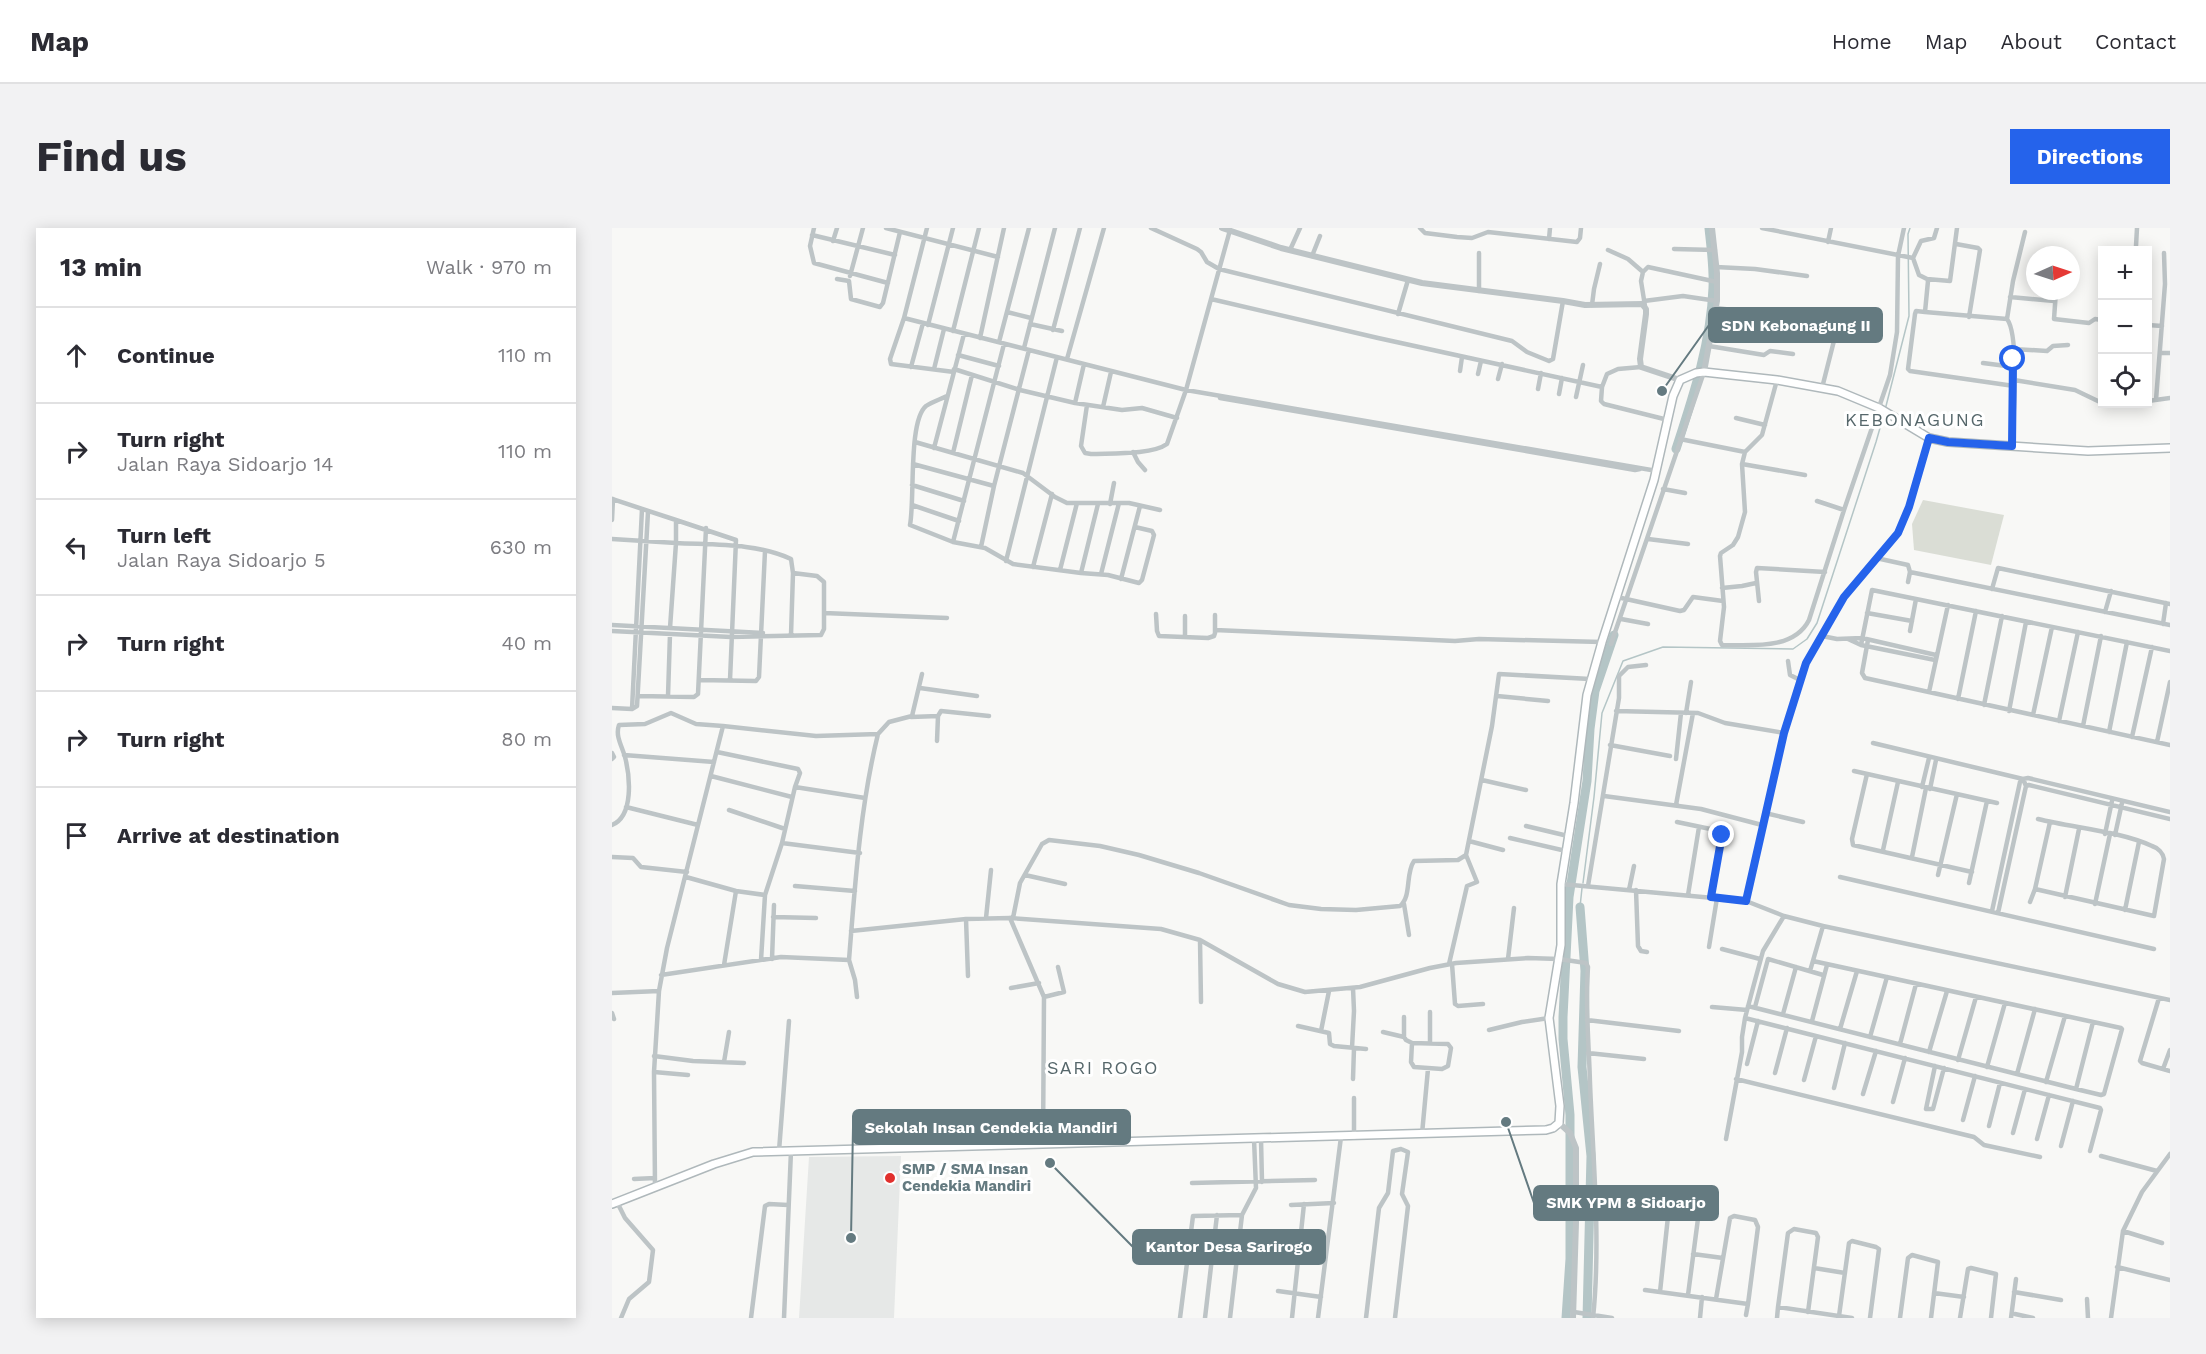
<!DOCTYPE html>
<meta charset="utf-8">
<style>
:root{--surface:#fff;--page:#f2f2f3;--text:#2b2b33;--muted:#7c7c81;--line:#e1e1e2;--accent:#2563eb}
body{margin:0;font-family:"Work Sans",sans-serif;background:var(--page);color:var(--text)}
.controls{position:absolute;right:18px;top:18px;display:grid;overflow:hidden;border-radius:0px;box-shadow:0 3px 15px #0003}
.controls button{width:54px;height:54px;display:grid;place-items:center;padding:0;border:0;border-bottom:2px solid var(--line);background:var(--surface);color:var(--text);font:30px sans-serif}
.compass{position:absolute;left:1414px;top:18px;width:54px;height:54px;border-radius:50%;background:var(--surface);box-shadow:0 3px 15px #0003;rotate:87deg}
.stop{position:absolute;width:18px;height:18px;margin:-14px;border:4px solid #2563eb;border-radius:50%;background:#fff}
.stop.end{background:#2563eb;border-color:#fff;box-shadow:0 2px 6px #0008}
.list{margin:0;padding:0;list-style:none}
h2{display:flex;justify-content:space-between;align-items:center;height:78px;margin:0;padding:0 24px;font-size:26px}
h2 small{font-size:20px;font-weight:400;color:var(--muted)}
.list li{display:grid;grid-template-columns:39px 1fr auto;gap:18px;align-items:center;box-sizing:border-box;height:96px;padding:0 24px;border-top:2px solid var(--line)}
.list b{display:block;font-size:22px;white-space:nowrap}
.list p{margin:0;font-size:20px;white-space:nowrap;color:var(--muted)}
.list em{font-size:20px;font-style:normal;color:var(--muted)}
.icon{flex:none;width:33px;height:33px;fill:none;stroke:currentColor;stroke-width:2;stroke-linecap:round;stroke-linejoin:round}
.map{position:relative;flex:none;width:1558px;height:1090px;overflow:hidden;border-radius:0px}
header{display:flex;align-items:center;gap:36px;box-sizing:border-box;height:84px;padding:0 30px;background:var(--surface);border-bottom:2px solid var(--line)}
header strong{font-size:28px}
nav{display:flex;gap:33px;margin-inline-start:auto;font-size:21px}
.intro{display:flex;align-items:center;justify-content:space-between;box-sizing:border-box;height:144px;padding:0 36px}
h1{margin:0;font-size:42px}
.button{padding:15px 27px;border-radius:0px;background:var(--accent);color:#fff;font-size:21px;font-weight:700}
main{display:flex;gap:36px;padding:0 36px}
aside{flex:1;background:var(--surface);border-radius:0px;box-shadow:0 3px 15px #0003}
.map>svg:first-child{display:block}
.built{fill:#e6e8e7}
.green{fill:#daddd5}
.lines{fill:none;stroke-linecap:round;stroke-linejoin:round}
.stream{stroke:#b4c5c6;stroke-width:1.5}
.river{stroke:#b4c5c6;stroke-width:9}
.secondary-casing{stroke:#afb8bb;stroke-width:10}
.minor{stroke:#bdc4c6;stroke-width:4.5}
.tertiary{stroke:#bdc4c6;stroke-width:6}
.secondary{stroke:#fff;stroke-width:7}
.route{stroke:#2563eb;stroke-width:8}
.poi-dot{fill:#e1302d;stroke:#fff;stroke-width:2}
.labels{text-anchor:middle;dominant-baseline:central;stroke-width:6;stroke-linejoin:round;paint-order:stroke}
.poi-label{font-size:15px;font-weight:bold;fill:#647a80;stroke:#fff;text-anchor:start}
.quarter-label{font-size:18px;letter-spacing:1.5px;fill:#56676b;stroke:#fff}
.leader{fill:none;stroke:#647a80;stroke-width:2}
.callout-dot{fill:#647a80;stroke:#fff;stroke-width:2}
.callout{fill:#647a80;stroke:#647a80;stroke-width:2}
.callout-label{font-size:16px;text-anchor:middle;font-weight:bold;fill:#fff}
</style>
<header>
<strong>Map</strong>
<nav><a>Home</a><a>Map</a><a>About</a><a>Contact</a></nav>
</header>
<div class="intro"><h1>Find us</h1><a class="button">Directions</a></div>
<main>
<aside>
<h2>13 min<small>Walk · 970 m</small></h2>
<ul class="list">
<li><svg class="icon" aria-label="ahead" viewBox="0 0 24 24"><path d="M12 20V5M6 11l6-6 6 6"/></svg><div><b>Continue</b></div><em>110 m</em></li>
<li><svg class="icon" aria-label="right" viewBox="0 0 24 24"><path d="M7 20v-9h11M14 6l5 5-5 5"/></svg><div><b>Turn right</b><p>Jalan Raya Sidoarjo 14</p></div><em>110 m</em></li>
<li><svg class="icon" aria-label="left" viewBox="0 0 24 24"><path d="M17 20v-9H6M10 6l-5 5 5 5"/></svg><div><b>Turn left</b><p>Jalan Raya Sidoarjo 5</p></div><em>630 m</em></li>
<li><svg class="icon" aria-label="right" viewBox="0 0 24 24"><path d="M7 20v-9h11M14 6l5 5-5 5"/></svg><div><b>Turn right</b></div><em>40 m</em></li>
<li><svg class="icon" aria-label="right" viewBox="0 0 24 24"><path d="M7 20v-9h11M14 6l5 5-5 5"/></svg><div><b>Turn right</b></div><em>80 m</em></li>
<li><svg class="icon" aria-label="arrive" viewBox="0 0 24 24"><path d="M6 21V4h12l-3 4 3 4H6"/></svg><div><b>Arrive at destination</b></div></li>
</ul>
</aside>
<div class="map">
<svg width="1558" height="1090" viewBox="0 0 1558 1090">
<rect width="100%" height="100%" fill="#f8f8f6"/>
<!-- built -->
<path class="built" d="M289,928L282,1090H187L197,929Z"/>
<!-- green -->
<path class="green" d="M1311,272L1392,287L1379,337L1302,322L1300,296Z"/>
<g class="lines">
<!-- stream -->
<path class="stream" d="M1273,182L1297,88L1296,6L1298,0
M971,655L982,569L990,485L1011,433L1051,419L1181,421L1195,411L1205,395L1264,214L1272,186
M968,679L970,660"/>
<!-- river -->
<path class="river" d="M1064,221C1081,169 1099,115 1101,60C1102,40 1099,20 1097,0
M968,679L973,743L970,839L979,928L975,1090
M954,1090L958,1031V887L951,811V789L957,669L975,553L978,501L983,463L1002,407"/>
<!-- secondary casing -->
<g class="secondary-casing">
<path id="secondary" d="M0,976L102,936L141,924L934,902L941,900L947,895L948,878L937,790L949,717V656L962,575L975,467L990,414L1042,252L1061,168L1068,152L1084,145L1092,144L1165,152L1226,163L1267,180L1317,210L1336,214L1476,223L1558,220"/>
</g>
<!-- minor -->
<path class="minor" d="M202,0L198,18L202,35L276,55
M274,0L386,29
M315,0L292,90L574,162L1045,243
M539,0L585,21L589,24L595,34L607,41L900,113L915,124L937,133L941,131L951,73
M808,0L813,5L845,9L860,10L876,4L965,14L968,10L969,0
M1150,0L1301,30
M1325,0L1322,10L1309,13L1301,30L1307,47L1315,51L1316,53L1313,84L1395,91C1408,108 1401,193 1400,218
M200,7L283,27
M937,11L938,0
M221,13L225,0
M1216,14L1219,0
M1344,16L1366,20L1368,22L1357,89
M1524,18L1525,0
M1062,21L1103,22
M678,22L688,0
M996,22L1016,31L1031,44L1029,53L1033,78
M700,28L708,8
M1104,39L1143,41L1195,48
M1031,44L1036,39L1105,54
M238,48L251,0
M225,51L237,53L239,71L268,79L271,75L288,4
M1315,51L1338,53L1345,0
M867,63V25
M1444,63L1442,91L1477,95L1483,91L1490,92
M1398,69L1442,73
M599,71L766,110L990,159
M1032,73L1071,68L1105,73
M980,77L982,61L988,36
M1104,80L1173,88L1215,89L1251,99
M395,84L419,90
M1313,84L1304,83L1303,86L1296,141L1298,143L1402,158
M786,86L796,52
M292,90L278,131L279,136L342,144
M1395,91L1401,53L1413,4
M418,96L450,103
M316,97L341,0
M1536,97L1550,98
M441,102L468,0
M341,103L367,0
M368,110L392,0
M387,114L417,0
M392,116L341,314L373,320L401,336L469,345L496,347L527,355L530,352L542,307L540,303L523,299
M1097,118L1152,127L1158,123L1181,126
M412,120L443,0
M1401,121L1435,123L1441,118L1456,117
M1548,125H1558
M346,127L387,138
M455,131L492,0
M1371,135L1402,139
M299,139L311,95
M1029,139L1006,141L995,146L990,159L989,173L992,176L1056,192
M322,141L332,101
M342,141L408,162L463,175L510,182L530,180L565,190
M848,143L850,129
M866,146L869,133
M886,151L890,136
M1165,152L1150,207L1133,224L1130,236L1133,284L1126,309L1121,317L1109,325L1108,328L1112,379L1108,413L1110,417C1140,417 1182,422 1197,392L1232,282L1278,147L1285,104L1286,28L1292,0
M1402,152L1463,162L1490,175
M1210,160L1227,93
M926,161L929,145
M947,166L950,150
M335,168C329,171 320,174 314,178C296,193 303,272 298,297L341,314
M964,169L971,137
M608,170L1023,242L1028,241
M1544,172L1553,56L1552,25
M1536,173L1558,170
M463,175L472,136
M1494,176H1508
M475,177L469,218L473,225L479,226C499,225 540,227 555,216L574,162L618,2
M491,179L499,144
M1124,190L1153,197
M1068,211L1133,224
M303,214L411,245L443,269L455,275H517L548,282
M322,220L352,106
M521,224L526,234L533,242
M341,225L360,147
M301,236L382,258
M1130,236L1193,247
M300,257L352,273
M1051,261L1073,265
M0,271L64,292V315C101,317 145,315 179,331L181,345L179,407
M1205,273L1232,282
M498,276L502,255
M300,277L347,293
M0,292L1,271
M64,292L124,312L118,452
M0,311L64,315L58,400
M1036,311L1076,316
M369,319L382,258L417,122
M1264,330L1296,337L1298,344L1296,354
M394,333L445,129
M421,339L440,266
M448,342L465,275
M1298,344L1558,397
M469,345L486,276
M489,346L507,275
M509,351L528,278
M1110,360L1130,358L1144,355
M1380,361L1386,340L1558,376
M1005,369L1068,383L1072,382L1081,369L1111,373
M1147,373L1144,344L1145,340L1213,344
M1493,384L1499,363
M212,385L335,390
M1255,385L1300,393
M544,386L545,403L547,408L596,410L602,408L603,405V387
M573,388V408
M1009,391L1036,396
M1551,396L1554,375
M0,397L151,405
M603,402L843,413L867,411L990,414
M0,403L119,409L209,407L212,401V354L205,348L181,345
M1298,403L1304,371
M1210,408L1225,411L1250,410L1324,427
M1236,411L1249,417L1323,432
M1256,412L1250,445L1253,450L1558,517
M999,416L1092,144
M1249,417L1260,362L1558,423
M1176,433L1178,447L1188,452
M87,452L144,453L147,449L153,323
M308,460L365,468
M1317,464L1336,377
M26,468L82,469L86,466L94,300
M56,468L58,406
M885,468L936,473
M1346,471L1364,383
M1372,477L1390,388
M0,480L20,481L25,478L36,284
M20,481L30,281
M1004,483L1086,485L1113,495L1172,505
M1397,483L1414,394
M1074,485L1079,454
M1421,487L1440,399
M299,489L326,488L329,483L377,488
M1447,493L1466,404
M1471,498L1489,408
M1497,504L1515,414
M1520,509L1540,419
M325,513L326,488
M1545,514L1558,454
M1261,515L1411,551L1414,558L1386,685
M998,517L1058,528
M105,524L186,541L188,545L183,559
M0,525L2,529L0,531
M12,527L102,534
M1064,531L1069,485
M1242,543L1385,575
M1255,546L1240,611L1241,617L1360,644
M99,548L180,569
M870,552L914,562
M1414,558L1417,557L1558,591
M1310,559L1317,530
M1318,561L1324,532
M992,568L1089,581L1150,597
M1064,577L1081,485
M14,579L86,597
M117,582L173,601
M1153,585L1191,594
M1426,591C1462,600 1507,603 1540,618C1546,620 1551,625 1552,631L1542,688L1423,661L1438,594
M1065,594L1108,603L1110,605L1099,669
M0,597C22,588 18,548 13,529C10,518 3,508 7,497L33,496L59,485L84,496L111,498
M914,598L956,608
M1493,606L1500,573
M1503,607L1510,575
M898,610L954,623
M857,613L891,622
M170,615L248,625
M1271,622L1286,554
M0,629L21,630L29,639L75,644
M1300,629L1314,560
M413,647L453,656
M1326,647L1345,566
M74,649L124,663L153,667L170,615L183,559L253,570
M1228,649L1542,721
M1357,655L1375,573
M949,656L1134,673L1172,688L1211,698L1558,772
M183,658L243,663
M976,658L1007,470V448L1016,439L1034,437
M1017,662L1022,638
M1024,662L1026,718L1029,723L1035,724
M1076,667L1087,599
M1453,669L1467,601
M1134,673L1172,505L1194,435L1232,369L1286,305L1297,279L1317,210
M1418,674L1423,661
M792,676L797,707
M1483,676L1498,606
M1513,682L1527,614
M1380,683L1408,554L1411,551L1416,550L1558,584
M161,689L204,690
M374,690L379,642
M398,690L432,769L431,917
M401,690L408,655L430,616L437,612L488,618L527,627L587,645L677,677L709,681L744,682L788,678C800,668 793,646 802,633L846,632L854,627
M354,691L356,748
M239,703L354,691L398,690L549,701L588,712L666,756L693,764L748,759L818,740L844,735L916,730L947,731L974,735L976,739C973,778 977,816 978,855C981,931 989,1014 981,1090
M588,712L589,774
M1097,719L1105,670
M1110,721L1148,731
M160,731L162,677
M896,731L902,680
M149,732L153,667
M237,732L243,752L245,769
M837,736L855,658L865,654L854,627L880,498L887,446L978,451
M840,736L843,776L846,778L871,776
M112,737L124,663
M1198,743L1211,698
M49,747L169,729L237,732C243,657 248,579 266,506
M399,760L427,755
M0,765L47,763
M432,769L452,764L446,739
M1547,770L1528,833L1530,835L1558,843
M1136,778L1464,861L1489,867L1492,866L1510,801L1509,800L1201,733
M1100,779L1135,782
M1143,779L1156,731L1211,747
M818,784V815
M0,785L2,791
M1171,786L1184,739
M792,789V809
M1133,790L1488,880L1489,882L1478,923
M975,792L1067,803
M1200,793L1215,737
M686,798L717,805L718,816L722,818L754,821
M1228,801L1245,743
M877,802L910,794L937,790
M709,803L717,763
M771,804L792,809L794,812L800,815L836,816L839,820L836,838L830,841L802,839L799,834L800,815
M1258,809L1275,749
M1288,816L1304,756
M740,820L742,783L741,760
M1317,824L1335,763
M976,825L1032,831
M42,828L81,833L132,835
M1346,832L1364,769
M112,834L117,804
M1135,836L1146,793
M1323,838L1314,881H1321L1332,840
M1375,839L1393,775
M1551,841L1558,822
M42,844L76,847
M1163,845L1175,800
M1405,846L1423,781
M741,851L742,820
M1124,851L1362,909L1372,917L1428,929
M1192,852L1204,808
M1434,854L1453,788
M1222,860L1233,815
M1464,861L1481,794
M1251,866L1264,823
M742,870V909
M1281,874L1293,830
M1351,892L1363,848
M1377,898L1388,855
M1401,905L1413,861
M810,906L816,841
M649,911L650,954
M1114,911L1130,824V809L1133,790L1142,756L1151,723L1172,688
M1425,911L1437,867
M1449,918L1461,873
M167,923L177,793
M1489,928L1545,943
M22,951L43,950
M580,955L703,952
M43,959L42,844L47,763L55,720L111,498L204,508L266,506L277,494L300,488L310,446
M5,974L13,990L41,1022L37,1054L17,1071L9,1090
M679,977L722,975
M1511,1003L1550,1015
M1081,1026L1111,1030
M1505,1039L1558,1052
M1202,1040L1233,1045
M1033,1062L1136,1076L1146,999L1143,992L1122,988L1118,990L1104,1071
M666,1063L709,1069
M1048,1064L1057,979L1059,975L1084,979L1087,983L1076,1067
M1402,1064L1449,1072
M1322,1065L1352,1069
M1475,1071L1476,1090
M1166,1079L1176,1005L1182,1001L1204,1005L1206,1009L1196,1084
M962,1084L1000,1090
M1403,1086L1421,1090
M1134,1087L1136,1076
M1227,1088L1237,1015L1240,1013L1264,1019L1267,1021L1258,1090
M139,1090L153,978L157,976L176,977
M172,1090L179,923
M568,1090L581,988L630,987
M593,1090L605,987
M618,1090L630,987L644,960L642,911
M680,1090L692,976
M706,1090L729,909
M754,1090L767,980L776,965L781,923L789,921
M783,1090L796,978L790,966L796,924L789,921
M1088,1090L1090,1069
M1165,1090L1166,1079L1240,1090
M1288,1090L1296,1030L1300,1027L1326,1034L1319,1090
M1348,1090L1356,1041L1359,1040L1384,1046L1379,1090
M1399,1090L1404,1051
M1499,1090L1511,1003L1530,964L1558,926"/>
<!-- tertiary -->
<path class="tertiary" d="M610,0L669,20L810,55L951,73L973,77L1030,76L1034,81V86L1028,131L1029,139L1068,152
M1092,144L1105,73V45L1100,0
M947,895L958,905L964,920V995L961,1090"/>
<!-- secondary -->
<use href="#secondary" class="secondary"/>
</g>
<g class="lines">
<!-- route -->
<path class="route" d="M1110,607L1099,669L1134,673L1172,505L1194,435L1232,369L1286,305L1297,279L1317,210L1336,214L1400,218L1401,131"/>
</g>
<!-- markers -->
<circle class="poi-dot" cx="278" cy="950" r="6"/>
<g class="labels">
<!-- poi labels -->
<g class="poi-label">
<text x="290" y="941">SMP / SMA Insan<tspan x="290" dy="17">Cendekia Mandiri</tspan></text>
</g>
<!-- quarter labels -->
<g class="quarter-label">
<text x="1303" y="191">KEBONAGUNG</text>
<text x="491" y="839">SARI ROGO</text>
</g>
</g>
<!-- callouts -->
<path class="leader" d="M1050 163L1097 97M239 1010L241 899M894 894L922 975M438 935L521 1019"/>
<g class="callout-dot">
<circle cx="1050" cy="163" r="6"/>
<circle cx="239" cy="1010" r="6"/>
<circle cx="894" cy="894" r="6"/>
<circle cx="438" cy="935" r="6"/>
</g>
<g class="callout">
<rect x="1097" y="80" width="173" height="34" rx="6"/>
<rect x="241" y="882" width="277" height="34" rx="6"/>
<rect x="922" y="958" width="184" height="34" rx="6"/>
<rect x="521" y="1002" width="192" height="34" rx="6"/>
</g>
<g class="callout-label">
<text x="1184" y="103">SDN Kebonagung II</text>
<text x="379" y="905">Sekolah Insan Cendekia Mandiri</text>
<text x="1014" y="980">SMK YPM 8 Sidoarjo</text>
<text x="617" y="1024">Kantor Desa Sarirogo</text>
</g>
</svg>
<div class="controls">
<button>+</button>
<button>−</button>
<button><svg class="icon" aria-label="locate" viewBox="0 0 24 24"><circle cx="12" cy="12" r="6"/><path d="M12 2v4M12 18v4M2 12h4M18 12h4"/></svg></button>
</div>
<svg class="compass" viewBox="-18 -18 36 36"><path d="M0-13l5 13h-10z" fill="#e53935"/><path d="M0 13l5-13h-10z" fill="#7c7c81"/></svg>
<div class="stop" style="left:1401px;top:131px"></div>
<div class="stop end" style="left:1110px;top:607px"></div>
</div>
</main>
